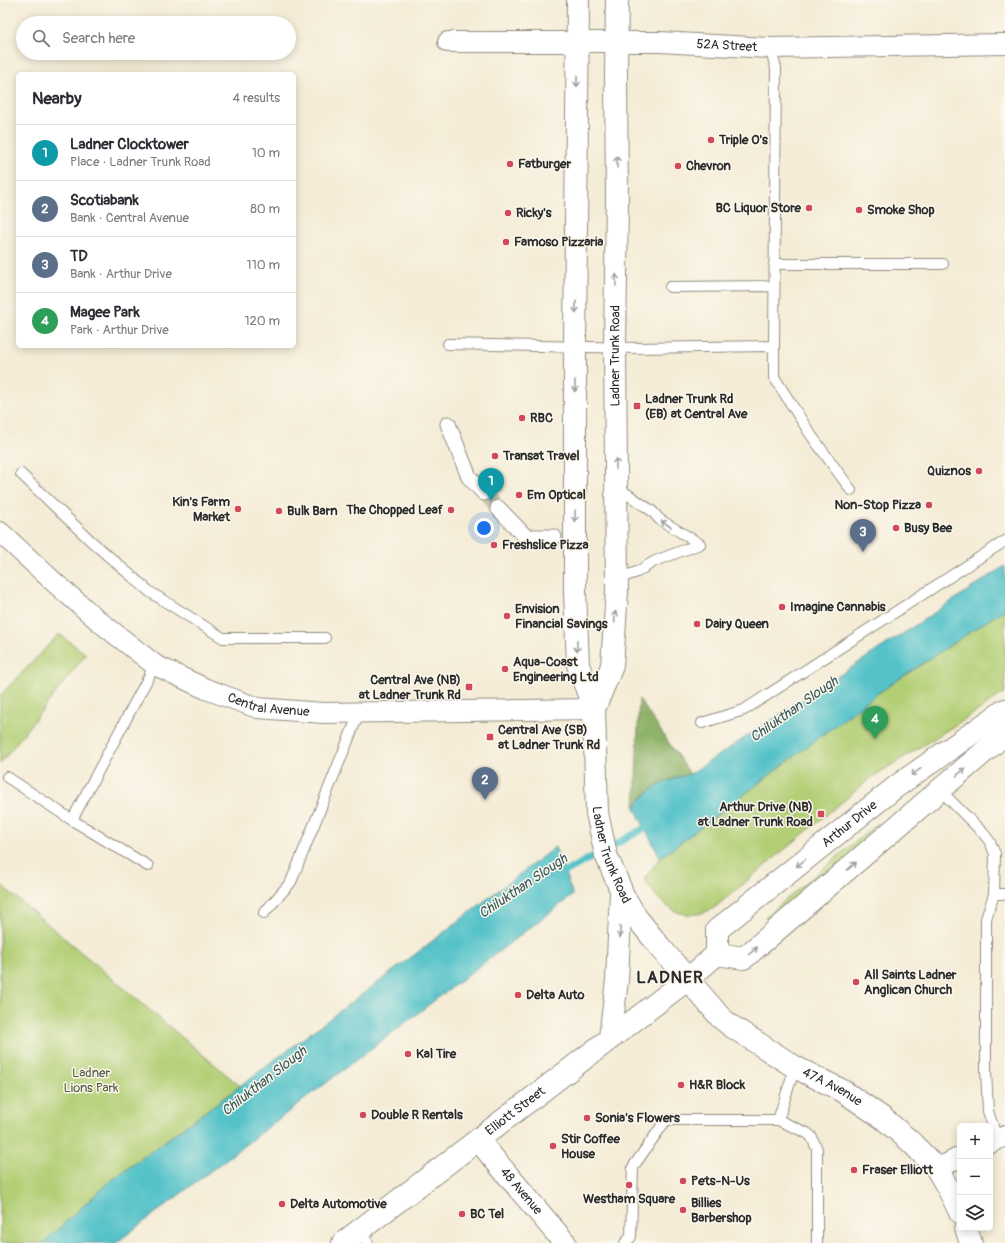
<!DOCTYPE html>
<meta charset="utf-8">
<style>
:root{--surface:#fff;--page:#f2f2f3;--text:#2b2b33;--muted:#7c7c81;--line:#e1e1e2;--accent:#d1495b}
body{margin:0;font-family:Pangolin,sans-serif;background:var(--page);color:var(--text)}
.controls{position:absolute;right:12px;bottom:12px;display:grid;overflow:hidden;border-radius:6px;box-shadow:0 2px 10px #0003}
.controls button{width:36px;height:36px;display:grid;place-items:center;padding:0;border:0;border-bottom:1px solid var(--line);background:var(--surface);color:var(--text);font:20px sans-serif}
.you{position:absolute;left:484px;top:528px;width:14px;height:14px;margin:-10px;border:3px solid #fff;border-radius:50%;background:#1a73e8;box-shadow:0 0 0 6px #1a73e833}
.badge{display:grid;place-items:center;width:26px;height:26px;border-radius:50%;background:var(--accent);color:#fff;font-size:13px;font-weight:700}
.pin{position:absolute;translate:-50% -33px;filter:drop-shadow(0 1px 2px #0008)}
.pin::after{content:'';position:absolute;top:21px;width:14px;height:12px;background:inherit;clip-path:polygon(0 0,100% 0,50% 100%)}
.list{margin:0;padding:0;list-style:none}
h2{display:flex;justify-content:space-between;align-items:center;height:52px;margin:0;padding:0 16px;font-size:17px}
h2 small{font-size:13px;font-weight:400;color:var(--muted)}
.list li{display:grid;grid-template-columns:26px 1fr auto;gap:12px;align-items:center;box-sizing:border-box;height:56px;padding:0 16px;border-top:1px solid var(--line)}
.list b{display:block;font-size:15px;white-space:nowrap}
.list p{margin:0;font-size:13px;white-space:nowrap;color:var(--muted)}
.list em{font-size:13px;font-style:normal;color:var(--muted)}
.icon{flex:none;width:22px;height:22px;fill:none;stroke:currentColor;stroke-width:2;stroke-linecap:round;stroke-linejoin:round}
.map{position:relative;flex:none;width:1005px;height:1243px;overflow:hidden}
.search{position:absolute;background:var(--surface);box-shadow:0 2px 10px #0003;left:16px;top:16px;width:280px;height:44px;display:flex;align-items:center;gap:10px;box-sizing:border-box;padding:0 14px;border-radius:22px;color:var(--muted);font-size:15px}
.panel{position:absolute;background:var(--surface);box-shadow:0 2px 10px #0003;left:16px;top:72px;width:280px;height:276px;border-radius:6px}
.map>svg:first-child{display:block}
.green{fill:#b3cf76;stroke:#6f7d50}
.forest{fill:#8eb267;stroke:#5c6e49}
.water{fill:#54c2c9;stroke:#40767a}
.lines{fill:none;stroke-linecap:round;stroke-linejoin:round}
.stream{stroke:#54c2c9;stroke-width:7}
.pedestrian-tunnel{stroke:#ccc5b4;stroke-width:15;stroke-dasharray:15 8;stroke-linecap:butt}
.service-casing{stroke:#908c80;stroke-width:12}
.pedestrian-casing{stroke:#908c80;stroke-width:17}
.minor-casing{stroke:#908c80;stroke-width:22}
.tertiary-casing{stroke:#908c80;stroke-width:24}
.secondary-casing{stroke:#908c80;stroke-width:24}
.service{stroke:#fff;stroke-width:10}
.pedestrian{stroke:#fff;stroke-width:15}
.minor{stroke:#fff;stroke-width:20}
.tertiary{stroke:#fff;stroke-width:22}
.secondary{stroke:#fff;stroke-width:22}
.oneway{stroke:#a0a0a0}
.poi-dot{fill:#d1495b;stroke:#fbf7ec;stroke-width:1.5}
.labels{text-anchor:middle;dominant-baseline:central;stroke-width:3;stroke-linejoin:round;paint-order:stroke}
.street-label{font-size:13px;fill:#2b2b2b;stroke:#fbf7ec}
.poi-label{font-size:13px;font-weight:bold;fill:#2b2b2b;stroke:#fbf7ec;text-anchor:start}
.park-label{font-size:13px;fill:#545c42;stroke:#fbf7ec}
.water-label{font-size:14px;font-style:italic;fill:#37585a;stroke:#fbf7ec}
.district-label{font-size:17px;font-weight:bold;letter-spacing:1px;fill:#2b2b2b;stroke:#fbf7ec}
</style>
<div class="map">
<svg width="1005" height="1243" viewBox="0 0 1005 1243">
<rect width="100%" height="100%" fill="#fbf7ec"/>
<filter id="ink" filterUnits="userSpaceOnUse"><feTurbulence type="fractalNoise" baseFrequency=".025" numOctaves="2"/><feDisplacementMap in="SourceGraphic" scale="8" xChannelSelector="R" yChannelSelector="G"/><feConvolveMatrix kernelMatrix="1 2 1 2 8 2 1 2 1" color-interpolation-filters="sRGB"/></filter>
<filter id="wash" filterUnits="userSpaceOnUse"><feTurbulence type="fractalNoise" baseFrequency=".012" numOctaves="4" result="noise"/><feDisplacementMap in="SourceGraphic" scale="16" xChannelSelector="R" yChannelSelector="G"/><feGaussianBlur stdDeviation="0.9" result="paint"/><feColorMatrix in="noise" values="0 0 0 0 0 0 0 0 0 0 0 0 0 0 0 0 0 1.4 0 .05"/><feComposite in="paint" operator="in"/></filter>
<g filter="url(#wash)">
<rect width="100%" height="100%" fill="#f4ecd6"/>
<!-- green -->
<path class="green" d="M1005,609V692L976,712L871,778L714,908C681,925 661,906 644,879L660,858L878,693Z
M59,634L86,654L0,764V696Z
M878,823L883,829L771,923L765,917Z
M0,884L240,1086L108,1183L43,1243H0Z"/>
<!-- forest -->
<path class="forest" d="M639,699L690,774C665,780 649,786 635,808Z"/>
<!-- water -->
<path class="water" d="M1005,566V609L878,693L660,858L635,808C649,786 666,781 690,774Z
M555,847L573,895L116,1243H43L108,1183L240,1086L405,962Z"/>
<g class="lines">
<!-- stream -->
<path class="stream" d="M556,877L652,824"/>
</g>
</g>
<g filter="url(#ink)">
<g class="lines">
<!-- pedestrian-tunnel -->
<path class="pedestrian-tunnel" d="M484,493L498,508"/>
<!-- service casing -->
<g class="service-casing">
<path id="service" d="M770,48L776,68L774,346
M774,264H943
M670,287L774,286
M448,344L636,348L774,346V377L811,435L851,490
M21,474L92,542L150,592L223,638H325
M617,487L652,511L659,519L700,544
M617,579L637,572L655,561L700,544
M702,723L744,710L1005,541
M7,777L72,820L148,866
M940,790L984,834L990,842L995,854L994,894L986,919V1070L988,1111L997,1139
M72,820L155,665
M994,894H1005
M264,913L291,882L359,713
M778,1120L807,1133L811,1136L817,1149V1243
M360,1231L368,1243
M625,1243L631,1237L633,1167L666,1120H778L795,1067"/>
</g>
<!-- pedestrian casing -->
<g class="pedestrian-casing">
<path id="pedestrian" d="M448,424L469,477L484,493
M498,508L526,537H554"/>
</g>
<!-- minor casing -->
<g class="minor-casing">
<g id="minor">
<path id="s1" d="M448,42H660L770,48L1005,44"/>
<path id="s2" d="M0,532L55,583L100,622L155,665L206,689L258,708L323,713L594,709"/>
<path d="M990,1143L1005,1136"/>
<path d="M937,1169L960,1157"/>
</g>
</g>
<!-- tertiary casing -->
<g class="tertiary-casing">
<g id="tertiary">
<path id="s3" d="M478,1140L565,1243"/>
<path id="s4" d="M343,1243L688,979"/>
</g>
</g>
<!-- secondary casing -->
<g class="secondary-casing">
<g id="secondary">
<path id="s5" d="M578,0L575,347V592L578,665L594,709L597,813L606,855L624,897L636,917L660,947L721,1018L731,1026L795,1067L843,1091L884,1119L912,1143L937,1169L948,1188L960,1212"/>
<path id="s6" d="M594,709L612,666L617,591L615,347L617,201L616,73L617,0"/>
<path d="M717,954L744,958L1005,734"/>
<path id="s7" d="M688,979L717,954V930L897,786L1005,710"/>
<path d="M610,1038L617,980L621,893"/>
<path d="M966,1228L971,1243"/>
</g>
</g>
<!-- service -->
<use href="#service" class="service"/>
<!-- pedestrian -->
<use href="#pedestrian" class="pedestrian"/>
<!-- minor -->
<use href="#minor" class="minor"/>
<!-- tertiary -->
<use href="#tertiary" class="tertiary"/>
<!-- secondary -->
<use href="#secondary" class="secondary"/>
</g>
<!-- one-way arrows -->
<defs><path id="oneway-shaft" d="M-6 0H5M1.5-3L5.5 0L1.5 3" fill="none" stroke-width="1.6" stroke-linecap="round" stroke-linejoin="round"/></defs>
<g class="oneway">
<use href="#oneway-shaft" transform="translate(577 81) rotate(91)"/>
<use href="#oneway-shaft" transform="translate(617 162) rotate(-91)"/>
<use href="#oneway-shaft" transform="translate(616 280) rotate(-89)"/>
<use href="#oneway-shaft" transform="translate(576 307) rotate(91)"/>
<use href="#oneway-shaft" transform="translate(575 386) rotate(90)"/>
<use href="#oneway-shaft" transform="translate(616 464) rotate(-90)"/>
<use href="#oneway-shaft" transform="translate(575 516) rotate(90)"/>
<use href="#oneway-shaft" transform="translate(666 524) rotate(-147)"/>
<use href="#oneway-shaft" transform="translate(615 617) rotate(-86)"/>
<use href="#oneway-shaft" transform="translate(577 646) rotate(88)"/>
<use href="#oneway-shaft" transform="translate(916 772) rotate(145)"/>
<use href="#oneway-shaft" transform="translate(961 772) rotate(-41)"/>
<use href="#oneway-shaft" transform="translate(801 863) rotate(141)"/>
<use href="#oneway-shaft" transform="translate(852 866) rotate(-41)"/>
<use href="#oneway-shaft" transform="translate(620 932) rotate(93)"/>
<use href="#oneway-shaft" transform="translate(753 951) rotate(-41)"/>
</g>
</g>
<!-- markers -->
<g class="poi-dot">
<circle cx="711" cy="140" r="4"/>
<circle cx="510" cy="164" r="4"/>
<circle cx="678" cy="166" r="4"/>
<circle cx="809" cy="208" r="4"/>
<circle cx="859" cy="210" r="4"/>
<circle cx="508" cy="213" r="4"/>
<circle cx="506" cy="242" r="4"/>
<rect x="633" y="402" width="8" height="8" rx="2"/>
<circle cx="522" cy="418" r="4"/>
<circle cx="495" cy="456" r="4"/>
<circle cx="979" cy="471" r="4"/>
<circle cx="519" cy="495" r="4"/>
<circle cx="929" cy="505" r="4"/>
<circle cx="238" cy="509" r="4"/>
<circle cx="451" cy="510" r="4"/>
<circle cx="279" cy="511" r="4"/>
<circle cx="896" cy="528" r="4"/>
<circle cx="494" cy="545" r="4"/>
<circle cx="782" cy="607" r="4"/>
<circle cx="507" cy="616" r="4"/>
<circle cx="697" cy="624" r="4"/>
<circle cx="505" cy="669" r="4"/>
<rect x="465" y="683" width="8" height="8" rx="2"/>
<rect x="486" y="733" width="8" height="8" rx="2"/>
<rect x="817" y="810" width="8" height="8" rx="2"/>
<circle cx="856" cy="982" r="4"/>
<circle cx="518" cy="995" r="4"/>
<circle cx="408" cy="1054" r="4"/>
<circle cx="681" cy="1085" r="4"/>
<circle cx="363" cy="1115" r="4"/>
<circle cx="587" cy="1118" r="4"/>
<circle cx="553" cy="1146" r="4"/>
<circle cx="854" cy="1170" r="4"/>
<circle cx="683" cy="1181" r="4"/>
<circle cx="629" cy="1185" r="4"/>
<circle cx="282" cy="1204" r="4"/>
<circle cx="683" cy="1210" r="4"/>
<circle cx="462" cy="1214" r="4"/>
</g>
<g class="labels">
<!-- street labels -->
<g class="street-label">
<text stroke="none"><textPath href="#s1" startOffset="279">52A Street</textPath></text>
<text stroke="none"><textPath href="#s6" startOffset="357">Ladner Trunk Road</textPath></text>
<text stroke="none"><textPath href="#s2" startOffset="326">Central Avenue</textPath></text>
<text stroke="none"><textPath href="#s7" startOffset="232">Arthur Drive</textPath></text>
<text stroke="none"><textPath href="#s5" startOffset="860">Ladner Trunk Road</textPath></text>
<text stroke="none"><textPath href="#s5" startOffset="1191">47A Avenue</textPath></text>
<text stroke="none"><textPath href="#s4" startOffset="217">Elliott Street</textPath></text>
<text stroke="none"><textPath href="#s3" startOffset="67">48 Avenue</textPath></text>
</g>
<!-- poi labels -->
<g class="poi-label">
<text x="719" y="140">Triple O's</text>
<text x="518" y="164">Fatburger</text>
<text x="686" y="166">Chevron</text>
<text x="801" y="208" text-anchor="end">BC Liquor Store</text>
<text x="867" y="210">Smoke Shop</text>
<text x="516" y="213">Ricky's</text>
<text x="514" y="242">Famoso Pizzaria</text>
<text x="645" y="399">Ladner Trunk Rd<tspan x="645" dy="15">(EB) at Central Ave</tspan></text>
<text x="530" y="418">RBC</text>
<text x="503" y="456">Transat Travel</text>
<text x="971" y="471" text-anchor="end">Quiznos</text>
<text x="527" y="495">Em Optical</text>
<text x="230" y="502" text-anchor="end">Kin's Farm<tspan x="230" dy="15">Market</tspan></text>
<text x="921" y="505" text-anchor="end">Non-Stop Pizza</text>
<text x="443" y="510" text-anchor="end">The Chopped Leaf</text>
<text x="287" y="511">Bulk Barn</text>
<text x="904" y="528">Busy Bee</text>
<text x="502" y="545">Freshslice Pizza</text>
<text x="790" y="607">Imagine Cannabis</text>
<text x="515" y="609">Envision<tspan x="515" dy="15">Financial Savings</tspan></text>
<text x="705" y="624">Dairy Queen</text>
<text x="513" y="662">Aqua-Coast<tspan x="513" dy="15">Engineering Ltd</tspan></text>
<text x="461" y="680" text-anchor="end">Central Ave (NB)<tspan x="461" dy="15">at Ladner Trunk Rd</tspan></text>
<text x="498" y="730">Central Ave (SB)<tspan x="498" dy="15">at Ladner Trunk Rd</tspan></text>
<text x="813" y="807" text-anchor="end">Arthur Drive (NB)<tspan x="813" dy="15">at Ladner Trunk Road</tspan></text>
<text x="864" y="975">All Saints Ladner<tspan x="864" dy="15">Anglican Church</tspan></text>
<text x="526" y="995">Delta Auto</text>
<text x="416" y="1054">Kal Tire</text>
<text x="689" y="1085">H&amp;R Block</text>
<text x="371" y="1115">Double R Rentals</text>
<text x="595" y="1118">Sonia's Flowers</text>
<text x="561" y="1139">Stir Coffee<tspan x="561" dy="15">House</tspan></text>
<text x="862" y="1170">Fraser Elliott</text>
<text x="691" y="1181">Pets-N-Us</text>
<text x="629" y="1199" text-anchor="middle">Westham Square</text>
<text x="691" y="1203">Billies<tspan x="691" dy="15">Barbershop</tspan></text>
<text x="290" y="1204">Delta Automotive</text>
<text x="470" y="1214">BC Tel</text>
</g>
<!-- park labels -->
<g class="park-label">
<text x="91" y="1073">Ladner<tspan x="91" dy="15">Lions Park</tspan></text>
</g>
<!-- water labels -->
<g class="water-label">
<text transform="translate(794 709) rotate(-35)">Chilukthan Slough</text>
<text transform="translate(523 886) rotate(-34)">Chilukthan Slough</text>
<text transform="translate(264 1081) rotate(-38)">Chilukthan Slough</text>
</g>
<!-- district labels -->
<g class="district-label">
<text x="670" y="977">LADNER</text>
</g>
</g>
</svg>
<div class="controls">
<button>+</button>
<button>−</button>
<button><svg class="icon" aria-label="layers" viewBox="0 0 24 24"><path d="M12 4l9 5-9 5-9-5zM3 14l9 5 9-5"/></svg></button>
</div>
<div class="you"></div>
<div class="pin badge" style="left:491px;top:501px;background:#0f9aa8">1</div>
<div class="pin badge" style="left:485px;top:800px;background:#5c6f8a">2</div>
<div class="pin badge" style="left:863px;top:552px;background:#5c6f8a">3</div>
<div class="pin badge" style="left:875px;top:739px;background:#2e9e5b">4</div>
<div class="search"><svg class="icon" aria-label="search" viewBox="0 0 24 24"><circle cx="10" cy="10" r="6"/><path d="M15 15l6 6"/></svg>Search here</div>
<section class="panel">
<h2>Nearby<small>4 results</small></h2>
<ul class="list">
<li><span class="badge" style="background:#0f9aa8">1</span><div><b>Ladner Clocktower</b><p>Place · Ladner Trunk Road</p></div><em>10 m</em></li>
<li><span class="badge" style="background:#5c6f8a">2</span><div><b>Scotiabank</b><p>Bank · Central Avenue</p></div><em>80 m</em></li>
<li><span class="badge" style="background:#5c6f8a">3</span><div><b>TD</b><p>Bank · Arthur Drive</p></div><em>110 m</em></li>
<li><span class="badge" style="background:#2e9e5b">4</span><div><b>Magee Park</b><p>Park · Arthur Drive</p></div><em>120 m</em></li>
</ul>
</section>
</div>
